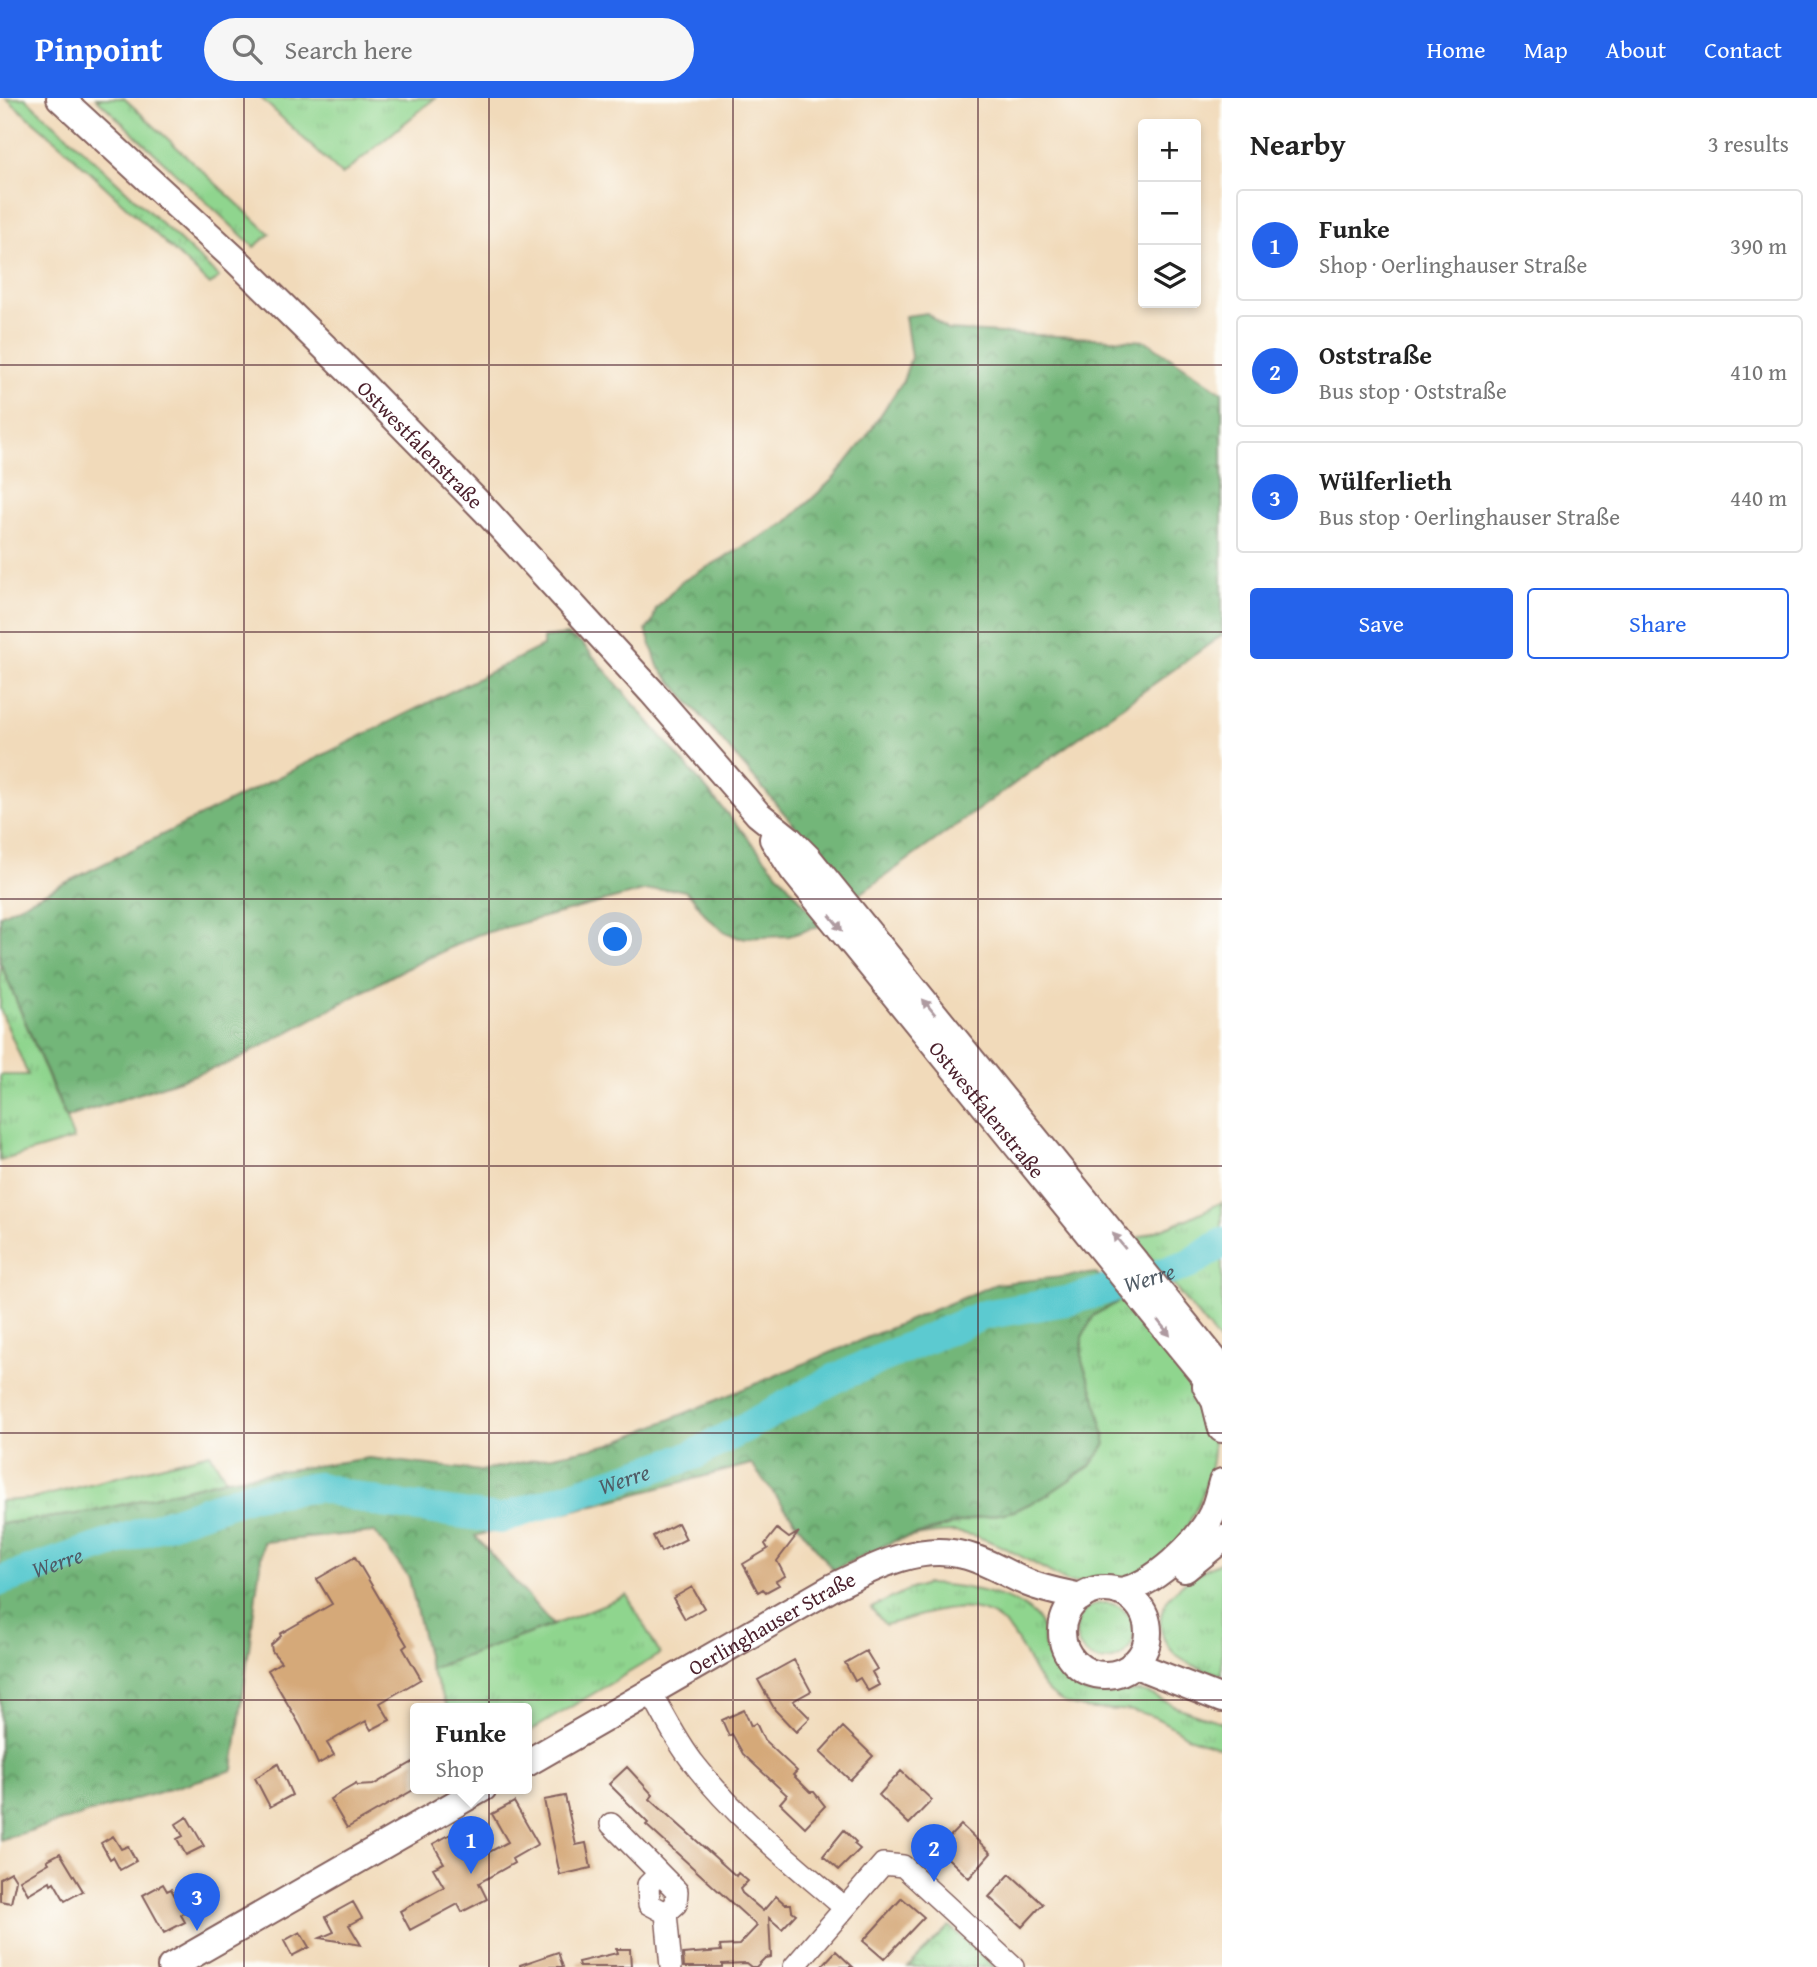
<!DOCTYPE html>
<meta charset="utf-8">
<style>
:root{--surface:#fff;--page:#f6f6f6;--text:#222;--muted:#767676;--line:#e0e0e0;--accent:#2563eb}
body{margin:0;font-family:"Gentium Book Plus",serif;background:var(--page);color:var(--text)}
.controls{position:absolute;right:21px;top:21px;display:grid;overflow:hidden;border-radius:7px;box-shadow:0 4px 10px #0003}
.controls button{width:63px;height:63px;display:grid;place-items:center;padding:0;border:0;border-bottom:2px solid var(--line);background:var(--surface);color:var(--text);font:35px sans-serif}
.you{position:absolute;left:616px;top:842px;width:24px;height:24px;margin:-18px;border:5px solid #fff;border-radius:50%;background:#1a73e8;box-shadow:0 0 0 10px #1a73e833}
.badge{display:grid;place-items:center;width:46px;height:46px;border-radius:50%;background:var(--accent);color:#fff;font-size:23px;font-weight:700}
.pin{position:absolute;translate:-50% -58px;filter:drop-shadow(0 2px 4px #0008)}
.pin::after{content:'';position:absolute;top:37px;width:24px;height:21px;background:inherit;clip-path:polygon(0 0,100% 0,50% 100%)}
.popup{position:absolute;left:410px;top:1605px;width:122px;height:91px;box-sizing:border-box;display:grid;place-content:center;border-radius:7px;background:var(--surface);filter:drop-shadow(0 2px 5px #0005);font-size:23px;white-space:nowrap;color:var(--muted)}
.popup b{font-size:26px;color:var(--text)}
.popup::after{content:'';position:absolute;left:50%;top:100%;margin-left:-14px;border:14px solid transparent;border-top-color:var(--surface)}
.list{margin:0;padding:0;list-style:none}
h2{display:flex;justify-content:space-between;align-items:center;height:91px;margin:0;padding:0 28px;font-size:30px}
h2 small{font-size:23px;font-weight:400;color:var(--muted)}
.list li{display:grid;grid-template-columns:46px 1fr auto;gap:21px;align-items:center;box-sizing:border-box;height:112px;margin:0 14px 14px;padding:0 14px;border:2px solid var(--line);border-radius:7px}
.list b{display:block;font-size:26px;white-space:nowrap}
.list p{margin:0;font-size:23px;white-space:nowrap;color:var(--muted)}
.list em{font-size:23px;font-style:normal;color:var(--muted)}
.actions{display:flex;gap:14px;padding:21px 28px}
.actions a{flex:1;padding:16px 0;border:2px solid var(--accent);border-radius:7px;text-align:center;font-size:24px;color:var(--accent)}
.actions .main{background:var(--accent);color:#fff}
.icon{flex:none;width:38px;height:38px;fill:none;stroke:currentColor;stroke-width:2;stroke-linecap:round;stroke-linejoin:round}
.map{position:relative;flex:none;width:1222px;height:1869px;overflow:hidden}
header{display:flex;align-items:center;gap:42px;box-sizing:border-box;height:98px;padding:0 35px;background:var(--accent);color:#fff}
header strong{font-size:33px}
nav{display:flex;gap:38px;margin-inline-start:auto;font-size:24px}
.search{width:490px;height:63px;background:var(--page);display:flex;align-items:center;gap:18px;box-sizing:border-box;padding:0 24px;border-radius:38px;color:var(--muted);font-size:26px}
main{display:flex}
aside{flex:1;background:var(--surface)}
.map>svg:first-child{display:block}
.grass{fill:url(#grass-tufts);stroke:#6c7a5c;stroke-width:2}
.forest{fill:url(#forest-crowns);stroke:#5e6a52;stroke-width:2}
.park{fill:url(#park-crowns);stroke:#6c7a5c;stroke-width:2}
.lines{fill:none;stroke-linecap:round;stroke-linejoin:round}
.river{stroke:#5ccad0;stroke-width:30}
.building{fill:#d5a979}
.minor-casing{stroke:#84605d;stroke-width:24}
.major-casing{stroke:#84605d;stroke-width:30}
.minor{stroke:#fff;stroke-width:21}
.major{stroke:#fff;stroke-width:26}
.oneway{fill:#ae9aa0}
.grid{fill:none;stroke:#4a1f2b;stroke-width:2;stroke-opacity:0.55}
.labels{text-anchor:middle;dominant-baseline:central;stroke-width:6;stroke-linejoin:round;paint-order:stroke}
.street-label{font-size:21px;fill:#4a1f2b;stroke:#fdfcf7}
.water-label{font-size:23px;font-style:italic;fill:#505b65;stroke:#fdfcf7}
</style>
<header>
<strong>Pinpoint</strong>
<div class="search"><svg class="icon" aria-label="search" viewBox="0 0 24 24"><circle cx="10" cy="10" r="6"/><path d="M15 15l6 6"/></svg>Search here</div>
<nav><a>Home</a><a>Map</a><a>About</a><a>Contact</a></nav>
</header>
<main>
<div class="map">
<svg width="1222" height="1869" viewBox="0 0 1222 1869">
<defs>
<pattern id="grass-tufts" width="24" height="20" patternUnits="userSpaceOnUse" patternTransform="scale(1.75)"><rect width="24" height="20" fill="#8fd58e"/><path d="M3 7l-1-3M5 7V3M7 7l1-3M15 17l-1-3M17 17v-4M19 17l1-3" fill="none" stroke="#7db67b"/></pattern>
<pattern id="forest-crowns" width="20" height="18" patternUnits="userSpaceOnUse" patternTransform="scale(1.75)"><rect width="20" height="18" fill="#73b679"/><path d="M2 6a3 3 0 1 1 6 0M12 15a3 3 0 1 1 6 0" fill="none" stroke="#609363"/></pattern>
<pattern id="park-crowns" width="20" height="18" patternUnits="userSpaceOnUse" patternTransform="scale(1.75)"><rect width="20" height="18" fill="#8fd58e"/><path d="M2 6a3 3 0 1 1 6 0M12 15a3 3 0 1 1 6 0" fill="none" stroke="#7db67b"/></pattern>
</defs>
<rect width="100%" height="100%" fill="#fdfcf7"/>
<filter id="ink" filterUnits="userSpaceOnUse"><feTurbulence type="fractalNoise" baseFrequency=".0143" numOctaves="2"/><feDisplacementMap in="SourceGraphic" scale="14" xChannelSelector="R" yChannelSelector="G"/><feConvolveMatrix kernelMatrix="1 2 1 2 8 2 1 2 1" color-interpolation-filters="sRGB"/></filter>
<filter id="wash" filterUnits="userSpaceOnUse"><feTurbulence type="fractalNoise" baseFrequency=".00686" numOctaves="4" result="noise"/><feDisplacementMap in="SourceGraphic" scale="28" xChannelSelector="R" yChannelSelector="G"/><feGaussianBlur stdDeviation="1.57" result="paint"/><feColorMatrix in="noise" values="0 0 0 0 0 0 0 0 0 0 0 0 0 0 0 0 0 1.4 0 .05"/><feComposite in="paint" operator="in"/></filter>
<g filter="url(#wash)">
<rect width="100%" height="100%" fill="#f1daba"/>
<!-- grass -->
<path class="grass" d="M6,0H25L71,41L219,179L210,187L63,49Z
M96,0H124L270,136L254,149Z
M261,0H435L342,77Z
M0,864L74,1041L0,1063V977H28L0,911Z
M1222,1104V1247L1135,1141L1187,1121Z
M1120,1202C1146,1234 1191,1281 1206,1318C1210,1328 1214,1344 1213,1354C1210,1389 1182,1452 1150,1469C1142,1473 1130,1480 1121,1481C1116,1482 1110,1479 1105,1479C1092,1480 1082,1486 1068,1484C1036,1468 990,1436 953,1434C933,1434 914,1438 894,1443L969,1422L1014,1413L1044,1399L1090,1368L1095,1298L1082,1263V1239L1094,1217Z
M210,1355L226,1381L92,1414L0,1426V1403L32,1401Z
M1222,1463V1577C1207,1572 1190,1568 1177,1558C1171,1553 1164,1543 1162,1536C1152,1499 1193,1476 1222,1463Z
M927,1486C957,1487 1032,1496 1042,1530C1043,1534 1042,1538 1043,1541C1046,1559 1058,1580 1074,1589C1099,1604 1117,1591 1142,1594C1153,1595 1166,1604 1176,1609C1192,1615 1206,1620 1222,1624V1650C1212,1647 1201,1644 1191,1640C1177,1633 1164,1622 1149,1617C1120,1606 1088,1618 1060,1602C1044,1594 1035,1575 1027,1560C1020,1548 1014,1534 1003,1525C971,1496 921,1518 885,1527L871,1510L908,1492Z
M627,1497L660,1556L527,1635V1610H448L430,1571L553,1527Z
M1076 1534a29 29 0 1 1 58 0a29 29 0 1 1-58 0Z"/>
<!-- forest -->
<path class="forest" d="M927,215L947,232L1146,243L1222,294V537L856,799L658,568L646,532L652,525L656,511L681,484L786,425L834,380L864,342L903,283L911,259L905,218Z
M566,537L582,545L822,827L789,838L739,840L725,834L707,819L693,800L685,793L675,791L643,793L477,837L401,873L233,964L66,1020L0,864V817L543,548V540Z
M1096,1175L1118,1204L1094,1217L1082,1239V1263L1095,1298L1106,1346L1090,1368L1044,1399L1014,1413L969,1422L894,1443L833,1472L751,1366L475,1438L553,1527L430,1571L409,1480L375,1434L263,1444L233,1672L0,1742V1426L92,1414L226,1381L369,1360L481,1373L611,1346L996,1186Z"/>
<!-- park -->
<path class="park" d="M949,1828L995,1869H908Z"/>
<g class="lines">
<!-- river -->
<path class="river" id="s1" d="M0,1483L251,1397L319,1389L382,1405L500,1421L694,1357L836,1280L983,1217L1072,1202L1188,1167L1222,1145"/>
</g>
<g id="blocks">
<!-- building -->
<path class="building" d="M678,1425L686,1441L661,1454L653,1438Z
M777,1431L789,1440L799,1434L777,1463L785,1478L776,1483L779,1487L766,1494L763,1491L758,1494L743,1466L768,1451L765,1446Z
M355,1459L407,1547L403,1550L421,1581L380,1605L390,1622L371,1632L366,1623L327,1645L334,1657L318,1666L301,1629L268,1572L281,1564L272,1553L271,1547L281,1538L280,1536L332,1506L317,1481Z
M692,1489L704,1510L685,1521L673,1500Z
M866,1553L877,1571L872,1574L879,1587L868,1593L860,1580L855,1583L845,1565Z
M794,1562L811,1593L793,1603L810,1620L796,1634L775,1612L758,1582Z
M744,1612L751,1628L756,1625L764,1642L797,1673L793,1677L810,1694H814L825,1708L805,1729L780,1705L787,1697L743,1656L732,1636L729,1638L722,1622Z
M843,1629L873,1658L850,1682L820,1654Z
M415,1663V1691L347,1730L330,1701L356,1686L357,1688L373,1687Z
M278,1666L292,1697L270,1709L255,1680Z
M627,1669L653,1697L650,1701L736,1778L738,1775L748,1783L740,1791L742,1795L763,1813L776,1798L785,1806H791L792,1813L796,1816L782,1831L769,1820L771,1859L765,1860L756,1869H751L746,1865L722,1866V1869H684L683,1856L721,1853L720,1848L739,1847L757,1828L646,1727L648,1725L609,1686Z
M901,1673L932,1702L909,1726L879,1697Z
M565,1698L576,1747L586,1745L591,1770L560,1777L544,1702Z
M514,1704L538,1746L512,1761L514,1765L479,1785L487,1801L462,1814L458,1806L410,1832L400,1813L444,1789L433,1770L444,1765L433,1746L451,1736L464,1759L472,1755L482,1758L508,1744L492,1716Z
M187,1719L204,1748L186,1757L177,1741L183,1738L176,1726Z
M961,1727L991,1755L969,1780L938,1751Z
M844,1732L856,1744L854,1746L860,1751L839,1772L823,1758Z
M113,1738L121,1751L128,1748L136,1763L120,1772L113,1759L110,1761L101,1745Z
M60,1755L83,1793L65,1803L54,1784L51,1786L50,1783L28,1796L20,1782L49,1765L47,1762Z
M11,1774L16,1782L11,1805L0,1803V1780Z
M1010,1776L1043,1806L1022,1829L989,1799Z
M163,1786L167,1793L171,1791L184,1815L181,1817L185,1824L164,1835L143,1797Z
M902,1800L924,1819L884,1861L863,1843Z
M353,1804L362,1820L349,1827L361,1847L320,1840L334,1834L326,1819Z
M300,1834L309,1849L292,1858L284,1843Z
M616,1851H630L631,1869H579L578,1864L617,1855Z
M836,1853L853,1869H821Z
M558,1854L563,1869H520V1867Z"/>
</g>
</g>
<g filter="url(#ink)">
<use href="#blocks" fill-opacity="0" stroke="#84605d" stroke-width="2"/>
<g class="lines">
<!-- minor casing -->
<g class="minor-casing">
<path id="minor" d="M651,1594C665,1619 678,1646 696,1668C737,1721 793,1765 844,1809
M611,1726L677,1793L676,1806L666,1815L671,1869
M659,1776L648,1787L649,1806L666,1815
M794,1869L883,1766L903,1768L1013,1869"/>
</g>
<!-- major casing -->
<g class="major-casing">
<g id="major">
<path id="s2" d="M60,0L237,163L354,278L487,414L652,594L758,716L789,741L808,760L1222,1271"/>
<path id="s3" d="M773,741L793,772L1222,1300"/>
<path d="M1206,1288L1215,1303L1222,1331"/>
<path d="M1185,1471L1222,1441"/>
<circle cx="1105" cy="1534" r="43"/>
<path d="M1118,1493C1150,1491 1199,1444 1212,1416C1217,1406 1219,1395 1222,1384"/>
<path d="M1133,1566L1222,1601"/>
<path id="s4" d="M527,1665L833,1489C872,1470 918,1445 963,1457C986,1462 1006,1476 1028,1485C1045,1492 1063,1495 1081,1499"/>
<path d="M171,1869L483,1690"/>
</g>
</g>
<!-- minor -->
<use href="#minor" class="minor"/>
<!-- major -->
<use href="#major" class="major"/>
</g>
<!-- one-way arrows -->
<defs><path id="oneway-solid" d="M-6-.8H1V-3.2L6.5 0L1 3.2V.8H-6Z" transform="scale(1.75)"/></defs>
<g class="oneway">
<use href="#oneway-solid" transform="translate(836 825) rotate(51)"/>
<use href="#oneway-solid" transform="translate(929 909) rotate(-129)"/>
<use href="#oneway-solid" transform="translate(1119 1143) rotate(-129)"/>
<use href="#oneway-solid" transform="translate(1164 1230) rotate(51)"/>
</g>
</g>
<!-- grid -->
<path class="grid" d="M244,0V1869M489,0V1869M733,0V1869M978,0V1869M0,267H1222M0,534H1222M0,801H1222M0,1068H1222M0,1335H1222M0,1602H1222"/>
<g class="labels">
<!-- street labels -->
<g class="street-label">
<text stroke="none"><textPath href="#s2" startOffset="500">Ostwestfalenstraße</textPath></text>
<text stroke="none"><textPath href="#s3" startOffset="345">Ostwestfalenstraße</textPath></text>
<text stroke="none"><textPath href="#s4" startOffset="282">Oerlinghauser Straße</textPath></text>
</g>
<!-- water labels -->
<g class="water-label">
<text stroke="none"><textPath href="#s1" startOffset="1214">Werre</textPath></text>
<text stroke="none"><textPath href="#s1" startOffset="648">Werre</textPath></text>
<text stroke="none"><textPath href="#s1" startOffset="60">Werre</textPath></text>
</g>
</g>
</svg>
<div class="controls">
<button>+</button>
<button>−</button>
<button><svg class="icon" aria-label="layers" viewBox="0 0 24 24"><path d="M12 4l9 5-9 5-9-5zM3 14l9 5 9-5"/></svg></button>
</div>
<div class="you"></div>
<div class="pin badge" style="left:471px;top:1776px">1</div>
<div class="popup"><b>Funke</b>Shop</div>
<div class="pin badge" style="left:934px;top:1784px">2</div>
<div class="pin badge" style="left:197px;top:1833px">3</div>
</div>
<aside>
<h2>Nearby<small>3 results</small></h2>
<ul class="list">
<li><span class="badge">1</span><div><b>Funke</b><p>Shop · Oerlinghauser Straße</p></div><em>390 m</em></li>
<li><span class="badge">2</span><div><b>Oststraße</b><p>Bus stop · Oststraße</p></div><em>410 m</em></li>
<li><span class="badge">3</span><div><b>Wülferlieth</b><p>Bus stop · Oerlinghauser Straße</p></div><em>440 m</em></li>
</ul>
<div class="actions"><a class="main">Save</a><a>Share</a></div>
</aside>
</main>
